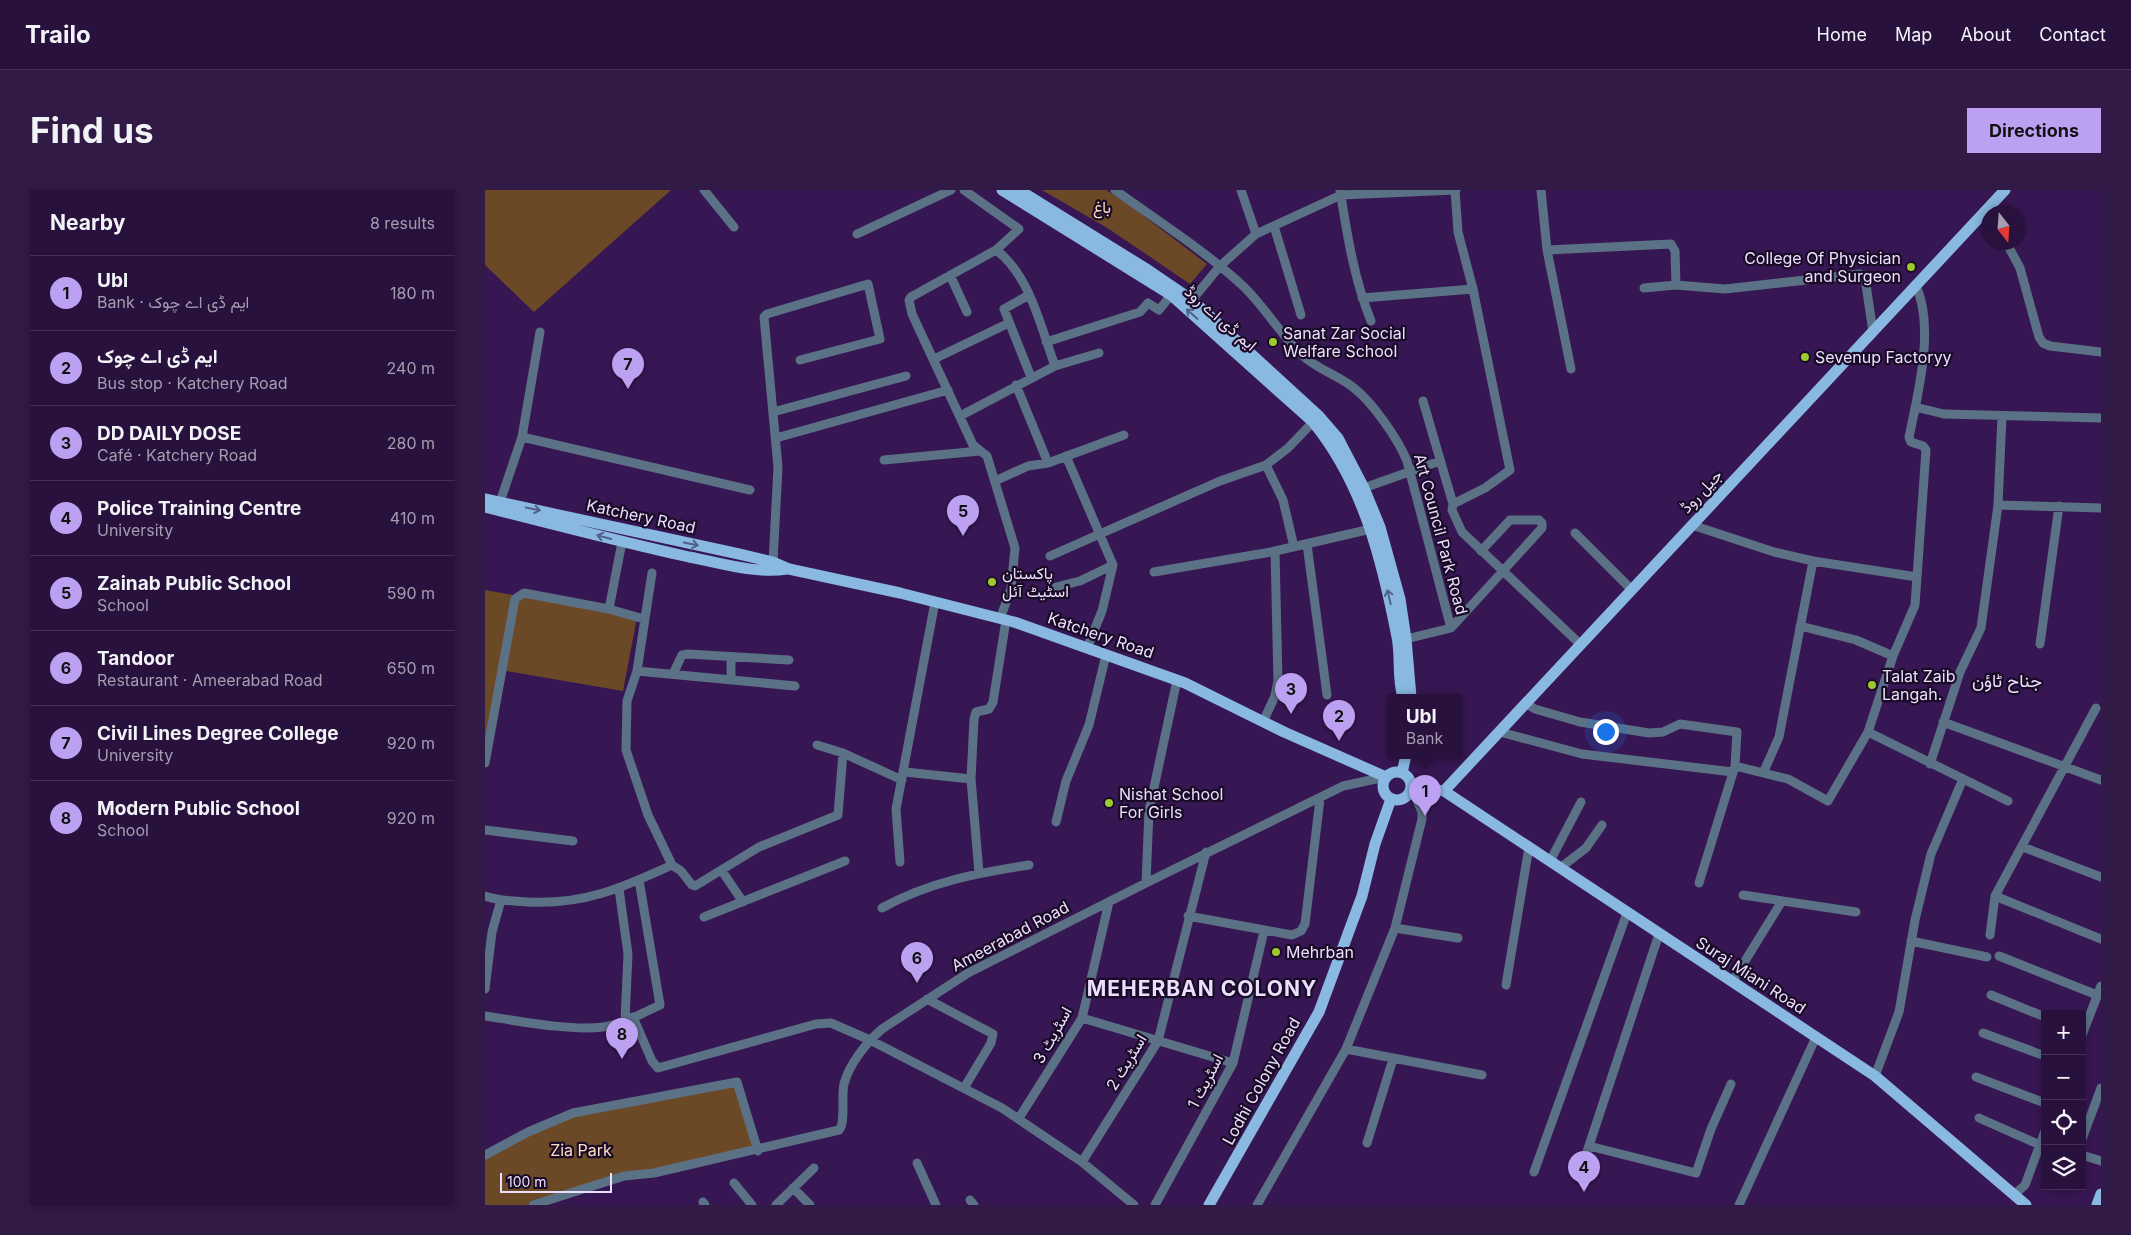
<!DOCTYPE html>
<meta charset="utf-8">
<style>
:root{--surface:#29113e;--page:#311a45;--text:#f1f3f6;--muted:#a59db0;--line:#453158;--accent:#bca0f2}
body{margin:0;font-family:Inter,Vazirmatn,sans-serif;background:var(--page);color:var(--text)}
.controls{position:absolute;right:15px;bottom:15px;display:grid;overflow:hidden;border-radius:0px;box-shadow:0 2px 8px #0003}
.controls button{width:45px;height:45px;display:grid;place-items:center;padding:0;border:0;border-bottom:1px solid var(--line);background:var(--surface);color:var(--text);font:25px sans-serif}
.compass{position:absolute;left:1496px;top:15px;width:45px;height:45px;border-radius:50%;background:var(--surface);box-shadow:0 2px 8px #0003;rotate:163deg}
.scale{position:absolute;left:15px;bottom:12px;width:112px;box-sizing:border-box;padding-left:5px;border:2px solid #ecdffd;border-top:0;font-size:14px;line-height:18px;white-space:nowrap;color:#ecdffd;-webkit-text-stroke:4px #190b26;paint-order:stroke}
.you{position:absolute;left:1120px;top:541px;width:18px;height:18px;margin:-12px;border:4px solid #fff;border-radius:50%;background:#1a73e8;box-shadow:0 0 0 8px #1a73e833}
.badge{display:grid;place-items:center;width:32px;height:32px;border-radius:50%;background:var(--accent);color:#111;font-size:16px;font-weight:700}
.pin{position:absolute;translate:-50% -41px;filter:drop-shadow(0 1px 2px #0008)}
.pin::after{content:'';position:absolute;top:26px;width:18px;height:15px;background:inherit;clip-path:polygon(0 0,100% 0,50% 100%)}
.popup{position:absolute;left:902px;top:504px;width:75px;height:65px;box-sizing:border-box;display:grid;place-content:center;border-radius:0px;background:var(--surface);filter:drop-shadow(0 1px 4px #0005);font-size:16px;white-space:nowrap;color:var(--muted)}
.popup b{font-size:19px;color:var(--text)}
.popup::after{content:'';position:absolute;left:50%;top:100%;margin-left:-10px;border:10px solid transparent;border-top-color:var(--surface)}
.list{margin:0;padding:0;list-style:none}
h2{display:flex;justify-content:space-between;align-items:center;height:65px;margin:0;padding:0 20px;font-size:21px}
h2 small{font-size:16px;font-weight:400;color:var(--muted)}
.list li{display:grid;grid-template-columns:32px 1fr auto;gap:15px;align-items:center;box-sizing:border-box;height:75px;padding:0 20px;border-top:1px solid var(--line)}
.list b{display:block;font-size:19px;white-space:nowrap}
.list p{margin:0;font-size:16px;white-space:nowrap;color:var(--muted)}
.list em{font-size:16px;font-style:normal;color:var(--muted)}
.icon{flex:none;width:28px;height:28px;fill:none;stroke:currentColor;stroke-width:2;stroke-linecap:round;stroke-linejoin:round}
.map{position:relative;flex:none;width:1616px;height:1015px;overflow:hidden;border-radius:0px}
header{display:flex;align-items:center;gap:30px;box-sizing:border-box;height:70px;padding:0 25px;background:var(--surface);border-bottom:1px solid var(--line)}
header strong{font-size:24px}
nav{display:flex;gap:28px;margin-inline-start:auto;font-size:18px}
.intro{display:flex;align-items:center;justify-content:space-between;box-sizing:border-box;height:120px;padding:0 30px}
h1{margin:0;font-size:35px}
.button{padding:12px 22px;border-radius:0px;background:var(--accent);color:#111;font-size:18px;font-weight:700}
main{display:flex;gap:30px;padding:0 30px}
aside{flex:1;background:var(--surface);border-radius:0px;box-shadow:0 2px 8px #0003}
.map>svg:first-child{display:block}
.green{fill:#6c4926}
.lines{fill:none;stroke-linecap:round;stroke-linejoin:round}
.minor{stroke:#5b7185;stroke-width:9}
.major{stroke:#89b8e1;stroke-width:11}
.oneway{stroke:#516284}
.poi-dot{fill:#9dca30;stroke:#190b26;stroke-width:2}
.labels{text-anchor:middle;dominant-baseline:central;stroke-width:4.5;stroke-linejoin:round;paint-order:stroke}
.park-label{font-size:16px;fill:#fbdec3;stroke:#190b26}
.poi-label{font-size:16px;fill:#ecdffd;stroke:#190b26;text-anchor:start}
.street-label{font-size:16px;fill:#ecdffd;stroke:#190b26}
.neighbourhood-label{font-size:18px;fill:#ecdffd;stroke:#190b26}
.district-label{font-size:21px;font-weight:bold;letter-spacing:1px;fill:#ecdffd;stroke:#190b26}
</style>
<header>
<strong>Trailo</strong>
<nav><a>Home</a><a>Map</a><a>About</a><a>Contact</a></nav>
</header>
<div class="intro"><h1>Find us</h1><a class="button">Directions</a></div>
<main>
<aside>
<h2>Nearby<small>8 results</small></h2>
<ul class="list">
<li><span class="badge">1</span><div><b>Ubl</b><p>Bank · ایم ڈی اے چوک</p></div><em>180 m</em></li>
<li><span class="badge">2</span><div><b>ایم ڈی اے چوک</b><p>Bus stop · Katchery Road</p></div><em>240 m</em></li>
<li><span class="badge">3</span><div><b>DD DAILY DOSE</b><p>Café · Katchery Road</p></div><em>280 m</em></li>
<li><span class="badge">4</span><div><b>Police Training Centre</b><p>University</p></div><em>410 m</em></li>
<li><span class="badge">5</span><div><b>Zainab Public School</b><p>School</p></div><em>590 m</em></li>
<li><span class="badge">6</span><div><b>Tandoor</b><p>Restaurant · Ameerabad Road</p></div><em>650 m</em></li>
<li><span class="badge">7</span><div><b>Civil Lines Degree College</b><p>University</p></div><em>920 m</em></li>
<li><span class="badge">8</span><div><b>Modern Public School</b><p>School</p></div><em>920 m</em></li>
</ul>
</aside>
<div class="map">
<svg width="1616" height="1015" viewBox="0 0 1616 1015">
<rect width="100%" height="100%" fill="#371753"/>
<!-- green -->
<path class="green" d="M0,0H186L49,122L0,75Z
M557,0H621L643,14L722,74L705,94L624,39Z
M0,400L152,427L138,501L15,480L0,557Z
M250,894L270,959L164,981L144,983L46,1011L43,1015H0V967L88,925Z"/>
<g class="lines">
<!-- minor -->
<path class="minor" d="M219,0L249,37
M479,0L534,39L511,60L426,107L424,110L427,124L488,255L502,266L530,358L526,399L515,429
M630,0C673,31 719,60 758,96C780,117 795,144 817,165C833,180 853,185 869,198C888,213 913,249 922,271L966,438
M756,0L771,44
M855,0C862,44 869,89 886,131
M970,0L973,42L988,99L1025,280L1000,298L968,314L967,320L977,342L1095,454
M1056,0L1062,60L1086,179
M789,36L816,125
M372,44L466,0
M1521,52L1535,78L1554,147L1558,153L1565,156L1616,162
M511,60C545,85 556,138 570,176
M1062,60L1186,54L1190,61L1191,95
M465,85L482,122
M1159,98L1191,95L1240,99L1375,84L1380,88L1388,142
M544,105L519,119L546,187
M877,108L988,99
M707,110L735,76L771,44L856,5L971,0
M561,152L655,122L663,113L674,120L686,105
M449,169L524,133
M531,195L563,273
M938,211L968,314
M1430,217L1459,224L1616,228
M288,222L421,186
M475,226L570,176L614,163
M37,247L265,300
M291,248L463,200
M581,266L628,375L617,421L602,458
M399,270L495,261
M781,275L798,310L809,357
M510,291L543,276L563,273L639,245
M873,300L955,271
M1513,315L1616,318
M13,318L37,247L55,142
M1207,335L1289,362L1328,371L1432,387
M1090,343L1146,399
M822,354L842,505
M565,366L735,291L781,275L803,258L828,232
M288,372L293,277L279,127L282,124L383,94L395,149L315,170
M669,382L786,362L886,339
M167,383L152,481L142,511L141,560L163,625L187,675L196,681L207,695L210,696L274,657L353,625L358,563
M571,397L595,391L628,375
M124,419L137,352
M1315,436L1371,450L1408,466
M921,449L966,438L1057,338V333L1054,330H1025L996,361
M1555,454L1574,316
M152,481L310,496
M188,484L197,465L203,464L304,470
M246,490V467
M1040,513L1050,519L1095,532L1164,543L1178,542L1195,534L1252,542L1250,576L1214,693
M778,532L790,506L793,491L790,362
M1458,532L1616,590
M1015,542L1097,564L1248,582
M1383,542L1523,611
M332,555L358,563L417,590
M0,573L30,409L39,403L124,419L159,429
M1445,574L1475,482L1496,438L1513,315L1517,226
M1250,576L1303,589L1343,611L1383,542L1408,466L1430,415L1441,260L1438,256L1426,252L1424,247C1433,204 1450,137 1431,96
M1279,581L1294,547L1328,371
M420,582L486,589
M571,632L581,591L604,535L621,465
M0,640L88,651
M1538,657L1616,687
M1065,671L1096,612
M415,672L411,619L450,412
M1075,678L1101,658L1117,635
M237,681L258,712
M494,683L486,589L489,529L491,522L504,519L508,512L521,430
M661,693L664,621L692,490
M134,699L143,764L140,830
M1258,705L1371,722
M0,706C14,711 28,711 42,712C99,715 137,698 187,675
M1510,706L1616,749
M397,718C444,692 492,683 544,675
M703,726L807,745L816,741L820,734L835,609
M219,727L360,671
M910,738L973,748
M1505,745L1510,706L1611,518
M1426,751L1502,767
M1514,766L1612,805
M1247,792L1297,711
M1021,795L1044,657
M0,799L7,742L16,710
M1506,805L1560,827
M442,809L508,844L506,853L479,898
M0,826C34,831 85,841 118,837C138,834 158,823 175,815L154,690
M148,827L167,871L173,878L331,834L346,833L385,850L517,918L597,972L649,1015
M597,828L748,873
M1498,843L1560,866
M1597,845L1616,796
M861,859L997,885
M1390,886L1414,822L1430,730L1446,664L1478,589
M1491,887L1560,913
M534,928L597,828L624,712
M1494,928L1555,955
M1597,949L1616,898
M882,953L908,869
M1104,956L1211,983L1226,939L1246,894
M0,965L43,942L88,923L252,892L273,961
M1597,965L1616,971
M597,972L673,851L721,662
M432,973L451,1015
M1049,982L1142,723
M1094,986L1174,744
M249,993L267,1015
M308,998L325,1015
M1529,1005L1540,995L1560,941
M485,1010L489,1015
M218,1012L220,1015
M48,1015L139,986L169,983L354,940C361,933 356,905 359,894C364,874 382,852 397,839L483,783L661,693L858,596L900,587
M291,1015L329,978
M670,1015L748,873L779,741
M772,1015L861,859L910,738L937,629V622L926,597
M1254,1015L1331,847"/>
<!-- major -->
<path class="major" d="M517,0L686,105L828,232C878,293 897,370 912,447C916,466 912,489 918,507
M534,0L663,80L707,110L834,226L853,248L879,298L895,337L915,409L921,449L926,507
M0,309L254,364L288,372L304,379L415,403L529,432L700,493L799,542L901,587
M0,317C68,334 136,352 204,367C236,373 269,384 302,379
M898 596a14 14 0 1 1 28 0a14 14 0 1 1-28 0Z
M917,583L921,565
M926,597L959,601L1520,0
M959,601L1390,886L1541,1015
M724,1015L834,822L877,706L890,654L906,609
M1612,1015L1616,1004"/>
</g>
<!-- one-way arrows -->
<defs><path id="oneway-shaft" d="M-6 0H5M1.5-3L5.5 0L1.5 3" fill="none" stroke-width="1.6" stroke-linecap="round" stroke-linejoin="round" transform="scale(1.25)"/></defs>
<g class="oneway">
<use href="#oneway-shaft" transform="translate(707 124) rotate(-139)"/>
<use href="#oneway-shaft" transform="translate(48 319) rotate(12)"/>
<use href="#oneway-shaft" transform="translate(119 347) rotate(-165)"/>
<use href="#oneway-shaft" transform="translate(206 354) rotate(12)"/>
<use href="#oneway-shaft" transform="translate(904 407) rotate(-103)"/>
</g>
<!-- markers -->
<g class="poi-dot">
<circle cx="1426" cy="77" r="5"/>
<circle cx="788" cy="152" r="5"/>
<circle cx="1320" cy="167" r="5"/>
<circle cx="507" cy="392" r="5"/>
<circle cx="1387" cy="495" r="5"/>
<circle cx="624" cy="613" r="5"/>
<circle cx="791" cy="762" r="5"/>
</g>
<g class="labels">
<!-- park labels -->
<g class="park-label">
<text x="617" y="17">باغ</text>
<text x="96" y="960">Zia Park</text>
</g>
<!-- poi labels -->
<g class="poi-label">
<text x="1416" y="68" text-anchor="end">College Of Physician<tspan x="1416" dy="18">and Surgeon</tspan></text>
<text x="798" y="143">Sanat Zar Social<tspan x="798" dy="18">Welfare School</tspan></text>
<text x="1330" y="167">Sevenup Factoryy</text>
<text x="517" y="383">پاکستان<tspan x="517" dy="18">اسٹیٹ آئل</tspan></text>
<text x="1397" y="486">Talat Zaib<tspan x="1397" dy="18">Langah.</tspan></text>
<text x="634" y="604">Nishat School<tspan x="634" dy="18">For Girls</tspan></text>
<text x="801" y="762">Mehrban</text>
</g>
<!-- street labels -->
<g class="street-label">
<text transform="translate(736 128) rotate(41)">ایم ڈی اے روڈ</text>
<text transform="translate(1216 301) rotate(-47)">جیل روڈ</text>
<text transform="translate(156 326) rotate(12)">Katchery Road</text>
<text transform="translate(956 344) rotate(75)">Art Council Park Road</text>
<text transform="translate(616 445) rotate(19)">Katchery Road</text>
<text transform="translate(525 746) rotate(-28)">Ameerabad Road</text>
<text transform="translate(1266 785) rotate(33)">Suraj Miani Road</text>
<text transform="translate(567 845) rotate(-61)">اسٹریٹ 3</text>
<text transform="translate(641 872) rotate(-59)">اسٹریٹ 2</text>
<text transform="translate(720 891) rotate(-63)">اسٹریٹ 1</text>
<text transform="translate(776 891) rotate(-61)">Lodhi Colony Road</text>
</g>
<!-- neighbourhood labels -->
<g class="neighbourhood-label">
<text x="1522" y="490">جناح ٹاؤن</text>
</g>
<!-- district labels -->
<g class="district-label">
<text x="717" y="798">MEHERBAN COLONY</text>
</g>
</g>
</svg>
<div class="controls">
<button>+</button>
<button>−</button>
<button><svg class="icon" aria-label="locate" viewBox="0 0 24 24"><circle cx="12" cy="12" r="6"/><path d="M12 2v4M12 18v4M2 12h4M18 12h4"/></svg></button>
<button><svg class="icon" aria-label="layers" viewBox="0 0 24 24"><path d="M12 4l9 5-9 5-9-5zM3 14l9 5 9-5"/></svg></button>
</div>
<svg class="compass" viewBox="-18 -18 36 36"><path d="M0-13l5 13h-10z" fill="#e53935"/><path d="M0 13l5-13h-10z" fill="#a59db0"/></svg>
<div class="scale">100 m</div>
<div class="you"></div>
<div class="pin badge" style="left:940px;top:626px">1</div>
<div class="popup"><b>Ubl</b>Bank</div>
<div class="pin badge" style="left:854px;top:551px">2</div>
<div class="pin badge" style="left:806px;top:524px">3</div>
<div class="pin badge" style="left:1099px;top:1002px">4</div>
<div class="pin badge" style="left:478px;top:346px">5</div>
<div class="pin badge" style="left:432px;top:793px">6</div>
<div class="pin badge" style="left:143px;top:199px">7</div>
<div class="pin badge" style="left:137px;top:869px">8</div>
</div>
</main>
